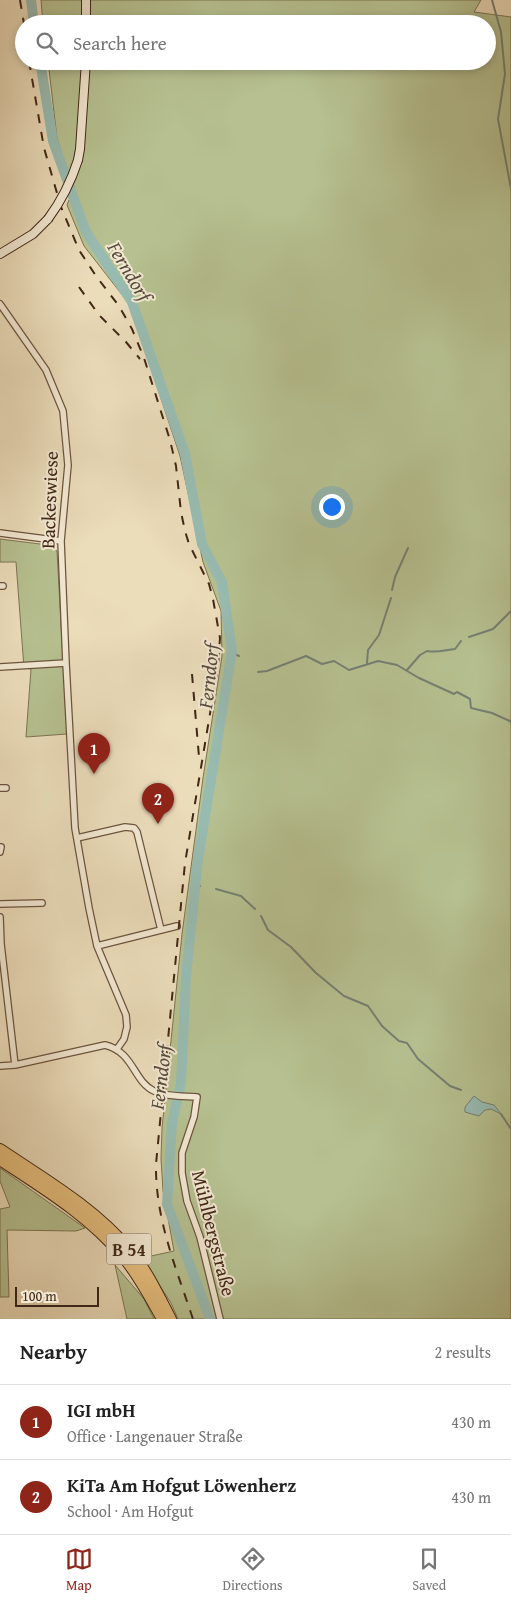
<!DOCTYPE html>
<meta charset="utf-8">
<style>
:root{--surface:#fff;--page:#f2f2f2;--text:#222;--muted:#767676;--line:#e0e0e0;--accent:#8f2418}
body{margin:0;font-family:"Gentium Book Plus",serif;background:var(--page);color:var(--text)}
.scale{position:absolute;left:15px;bottom:12px;width:84px;box-sizing:border-box;padding-left:5px;border:2px solid #412716;border-top:0;font-size:14px;line-height:18px;white-space:nowrap;color:#412716;-webkit-text-stroke:4px #f2e8d2;paint-order:stroke}
.you{position:absolute;left:331px;top:506px;width:18px;height:18px;margin:-12px;border:4px solid #fff;border-radius:50%;background:#1a73e8;box-shadow:0 0 0 8px #1a73e833}
.badge{display:grid;place-items:center;width:32px;height:32px;border-radius:50%;background:var(--accent);color:#fff;font-size:16px;font-weight:700}
.pin{position:absolute;translate:-50% -41px;filter:drop-shadow(0 1px 2px #0008)}
.pin::after{content:'';position:absolute;top:26px;width:18px;height:15px;background:inherit;clip-path:polygon(0 0,100% 0,50% 100%)}
.list{margin:0;padding:0;list-style:none}
h2{display:flex;justify-content:space-between;align-items:center;height:65px;margin:0;padding:0 20px;font-size:21px}
h2 small{font-size:16px;font-weight:400;color:var(--muted)}
.list li{display:grid;grid-template-columns:32px 1fr auto;gap:15px;align-items:center;box-sizing:border-box;height:75px;padding:0 20px;border-top:1px solid var(--line)}
.list b{display:block;font-size:19px;white-space:nowrap}
.list p{margin:0;font-size:16px;white-space:nowrap;color:var(--muted)}
.list em{font-size:16px;font-style:normal;color:var(--muted)}
.icon{flex:none;width:28px;height:28px;fill:none;stroke:currentColor;stroke-width:2;stroke-linecap:round;stroke-linejoin:round}
.map{position:relative;flex:none;width:511px;height:1319px;overflow:hidden}
.search{position:absolute;background:var(--surface);box-shadow:0 2px 8px #0003;left:15px;right:15px;top:15px;height:55px;display:flex;align-items:center;gap:12px;box-sizing:border-box;padding:0 18px;border-radius:28px;color:var(--muted);font-size:19px}
.sheet{height:215px;background:var(--surface)}
nav{display:flex;justify-content:space-around;align-items:center;box-sizing:border-box;height:70px;border-top:1px solid var(--line);background:var(--surface);font-size:14px;color:var(--muted)}
nav a{display:grid;justify-items:center;gap:2px}
nav .on{color:var(--accent)}
.map>svg:first-child{display:block}
.green{fill:#b6c090;stroke:#7c7453}
.water{fill:#98bbb1;stroke:#758073}
.lines{fill:none;stroke-linecap:round;stroke-linejoin:round}
.stream{stroke:#758073;stroke-width:2}
.river{stroke:#98bbb1;stroke-width:10}
.street-casing{stroke:#6c543f;stroke-width:8}
.secondary-casing{stroke:#412716;stroke-width:10}
.highway-casing{stroke:#412716;stroke-width:12}
.street{stroke:#f2e8d2;stroke-width:5.5}
.secondary{stroke:#f2e8d2;stroke-width:8}
.highway{stroke:#e6be7d;stroke-width:10}
.rail{stroke:#412716;stroke-width:2;stroke-dasharray:9 9;stroke-linecap:butt}
.secondary-bridge-casing{stroke:#412716;stroke-width:10;stroke-linecap:butt}
.secondary-bridge{stroke:#f2e8d2;stroke-width:8}
.labels{text-anchor:middle;dominant-baseline:central;stroke-width:4;stroke-linejoin:round;paint-order:stroke}
.shield{fill:#f2e8d2;stroke:#76614e;stroke-width:1}
.shield-label{font-size:18px;font-weight:bold;fill:#412716}
.street-label{font-size:19px;fill:#412716;stroke:#f2e8d2}
.water-label{font-size:20px;font-style:italic;fill:#574c3d;stroke:#f2e8d2}
</style>
<div class="map">
<svg width="511" height="1319" viewBox="0 0 511 1319">
<rect width="100%" height="100%" fill="#ebdcba"/>
<filter id="stains"><feTurbulence type="fractalNoise" baseFrequency=".004" numOctaves="4"/><feColorMatrix values="0 0 0 0 .2 0 0 0 0 .09 0 0 0 0 .02 0 0 0 .5 -.17"/></filter>
<radialGradient id="worn" r=".72"><stop offset=".6" stop-color="#630" stop-opacity="0"/><stop offset="1" stop-color="#630" stop-opacity=".3"/></radialGradient>
<!-- green -->
<path class="green" d="M41,0H481L474,12L511,17V1319H178L171,1303L142,1258L174,1251L163,1191L161,1159L162,1128L182,934L203,778L222,656L221,611L203,562L180,456L130,305L84,246L67,205L73,190L57,138L48,61H487V24H43Z
M0,539L48,545L57,551L67,734L26,737L31,669L24,668L16,562H0Z
M0,1168L85,1228L76,1231L7,1230L9,1297H0V1209L10,1207L0,1181Z
M115,1265L144,1299L154,1319H127Z"/>
<!-- water -->
<path class="water" d="M474,1096L482,1102L494,1105L501,1114L491,1109L485,1110L479,1116L465,1112V1107Z"/>
<g class="lines">
<!-- stream -->
<path class="stream" d="M492,0L501,32L505,74L498,119L511,189
M392,590L395,577L408,548
M469,637L493,629L511,611
M232,653L239,656
M367,663L368,650L379,635L391,598
M407,670L420,655L427,651C437,653 445,650 455,649L461,641
M258,672L267,671L306,656L322,664L334,661L349,670L378,661L397,665L419,678L454,694L457,692L470,699L471,708L492,713L510,721L511,723
M195,885L200,886
M216,889L241,896L255,909
M261,916L268,930L291,947L316,973L344,996L368,1006L382,1026L399,1041L407,1043L418,1059L450,1086L461,1090
M501,1114L511,1129"/>
<!-- river -->
<path class="river" d="M31,0L34,24
M40,61L53,141L86,232L132,302L185,454L202,544L222,582L232,651L198,859L186,976L181,1083L172,1123L167,1204L210,1319"/>
<!-- street casing -->
<g class="street-casing">
<path id="street" d="M0,304L46,370L63,411L68,465L61,541L66,663L75,828L89,908L97,946L126,1015L127,1027L124,1039L117,1049
M0,533L61,541
M0,586H3
M0,667L66,663
M0,788H6
M77,838L125,827L134,828L137,832L161,930
M0,852L1,847
M0,904L42,903
M0,917L1,944L15,1065
M97,946L177,926
M0,1066L15,1065L105,1045C134,1052 133,1081 154,1091C166,1097 184,1096 197,1097L194,1117L182,1153V1173L187,1201L200,1237L220,1319"/>
</g>
<!-- secondary casing -->
<g class="secondary-casing">
<path id="secondary" d="M86,24V0
M78,160L80,149L86,61
M0,254L33,234L48,219"/>
</g>
<!-- highway casing -->
<g class="highway-casing">
<path id="highway" d="M0,1149C45,1179 95,1208 130,1250C147,1270 159,1296 171,1319
M0,1160C44,1189 89,1216 123,1257C139,1276 150,1298 162,1319"/>
</g>
<!-- street -->
<use href="#street" class="street"/>
<!-- secondary -->
<use href="#secondary" class="secondary"/>
<!-- highway -->
<use href="#highway" class="highway"/>
<!-- rail -->
<path class="rail" d="M20,0L24,24
M29,61L44,148L61,207L79,250L96,276L119,306L132,329L144,358L170,440L176,466L181,512L185,531L189,544L209,584L213,599L220,638L218,666L185,863L156,1164C155,1218 176,1268 193,1319
M79,287L99,315L126,342L140,359
M192,674L199,757"/>
<!-- secondary-bridge casing -->
<g class="secondary-bridge-casing">
<path id="secondary-bridge" d="M48,219C62,200 71,182 78,160"/>
</g>
<!-- secondary-bridge -->
<use href="#secondary-bridge" class="secondary-bridge"/>
</g>
<g class="labels">
<!-- shield labels -->
<rect class="shield" x="106.5" y="1233.5" width="45" height="31" rx="4"/>
<g class="shield-label">
<text x="129" y="1249">B 54</text>
</g>
<!-- street labels -->
<g class="street-label">
<text transform="translate(49 500) rotate(-88)">Backeswiese</text>
<text transform="translate(214 1233) rotate(76)">Mühlbergstraße</text>
</g>
<!-- water labels -->
<g class="water-label">
<text transform="translate(130 271) rotate(59)">Ferndorf</text>
<text transform="translate(208 676) rotate(-84)">Ferndorf</text>
<text transform="translate(160 1077) rotate(-83)">Ferndorf</text>
</g>
</g>
<rect width="100%" height="100%" filter="url(#stains)"/>
<rect width="100%" height="100%" fill="url(#worn)"/>
</svg>
<div class="scale">100 m</div>
<div class="you"></div>
<div class="pin badge" style="left:94px;top:774px">1</div>
<div class="pin badge" style="left:158px;top:824px">2</div>
<div class="search"><svg class="icon" aria-label="search" viewBox="0 0 24 24"><circle cx="10" cy="10" r="6"/><path d="M15 15l6 6"/></svg>Search here</div>
</div>
<section class="sheet">
<h2>Nearby<small>2 results</small></h2>
<ul class="list">
<li><span class="badge">1</span><div><b>IGI mbH</b><p>Office · Langenauer Straße</p></div><em>430 m</em></li>
<li><span class="badge">2</span><div><b>KiTa Am Hofgut Löwenherz</b><p>School · Am Hofgut</p></div><em>430 m</em></li>
</ul>
</section>
<nav>
<a class="on"><svg class="icon" aria-label="map" viewBox="0 0 24 24"><path d="M3 6l6-2 6 2 6-2v14l-6 2-6-2-6 2zM9 4v14M15 6v14"/></svg>Map</a>
<a><svg class="icon" aria-label="directions" viewBox="0 0 24 24"><path d="M12 3l9 9-9 9-9-9zM9 14v-3h6M13 9l2 2-2 2"/></svg>Directions</a>
<a><svg class="icon" aria-label="saved" viewBox="0 0 24 24"><path d="M7 4h10v16l-5-4-5 4z"/></svg>Saved</a>
</nav>
